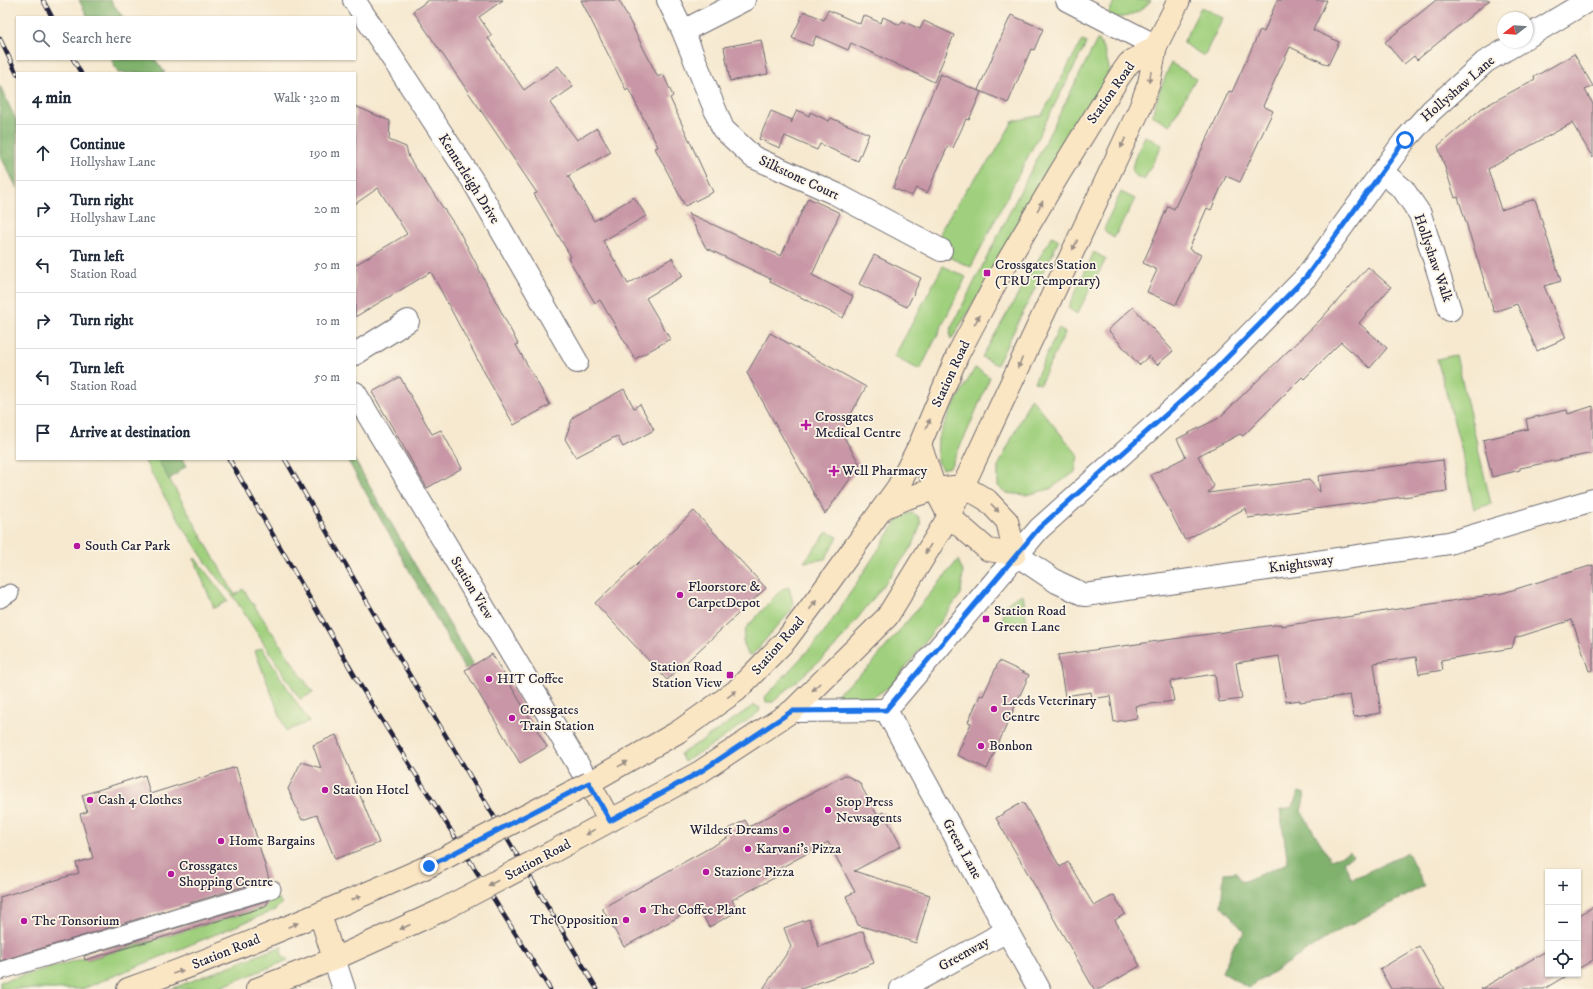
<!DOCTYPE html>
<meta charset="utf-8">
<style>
:root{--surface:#fff;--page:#f6f6f7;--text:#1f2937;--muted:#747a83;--line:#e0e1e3}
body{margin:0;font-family:"IM FELL DW Pica",serif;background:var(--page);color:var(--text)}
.controls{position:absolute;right:12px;bottom:12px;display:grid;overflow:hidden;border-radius:0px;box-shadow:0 1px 3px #0004}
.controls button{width:36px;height:36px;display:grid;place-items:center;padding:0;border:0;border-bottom:1px solid var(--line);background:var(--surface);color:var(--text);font:20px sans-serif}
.compass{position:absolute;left:1497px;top:12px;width:36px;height:36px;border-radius:50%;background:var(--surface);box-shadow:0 1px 3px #0004;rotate:253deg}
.stop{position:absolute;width:12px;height:12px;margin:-9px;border:3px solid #1a73e8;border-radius:50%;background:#fff}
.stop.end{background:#1a73e8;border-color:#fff;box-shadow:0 1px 4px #0008}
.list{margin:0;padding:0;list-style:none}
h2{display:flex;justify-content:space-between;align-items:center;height:52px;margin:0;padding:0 16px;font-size:17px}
h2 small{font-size:13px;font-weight:400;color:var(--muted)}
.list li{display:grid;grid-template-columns:26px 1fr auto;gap:12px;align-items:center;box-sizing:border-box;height:56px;padding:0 16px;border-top:1px solid var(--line)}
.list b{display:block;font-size:15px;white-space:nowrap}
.list p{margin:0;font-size:13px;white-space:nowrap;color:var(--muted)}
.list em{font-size:13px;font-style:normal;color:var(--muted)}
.icon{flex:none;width:22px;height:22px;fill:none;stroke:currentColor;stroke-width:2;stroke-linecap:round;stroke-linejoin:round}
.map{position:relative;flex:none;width:1593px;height:989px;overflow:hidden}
.search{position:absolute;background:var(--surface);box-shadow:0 1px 3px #0004;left:16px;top:16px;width:340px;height:44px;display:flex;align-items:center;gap:10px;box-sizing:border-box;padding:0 14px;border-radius:0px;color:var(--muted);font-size:15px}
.panel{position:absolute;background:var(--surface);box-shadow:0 1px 3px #0004;left:16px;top:72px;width:340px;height:388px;border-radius:0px}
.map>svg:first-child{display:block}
.green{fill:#a0d07e;stroke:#61795c}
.forest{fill:#80b26d;stroke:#516a54}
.building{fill:#c896a6}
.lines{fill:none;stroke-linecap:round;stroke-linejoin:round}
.pedestrian-casing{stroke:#6c686f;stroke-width:19}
.minor-casing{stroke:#6c686f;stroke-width:24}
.tertiary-casing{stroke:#6c686f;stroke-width:24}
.secondary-casing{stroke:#6c686f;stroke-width:24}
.pedestrian{stroke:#fff;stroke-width:17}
.minor{stroke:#fff;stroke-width:22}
.tertiary{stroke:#fff;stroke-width:22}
.secondary{stroke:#fbe6c4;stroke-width:22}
.rail-casing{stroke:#22223b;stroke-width:4.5}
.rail{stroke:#fcf5e5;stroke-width:3;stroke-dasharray:9;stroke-linecap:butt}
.secondary-bridge-casing{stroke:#6c686f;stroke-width:24;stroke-linecap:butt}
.secondary-bridge{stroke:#fbe6c4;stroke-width:22}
.oneway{fill:#998e86}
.route{stroke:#1a73e8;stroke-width:5}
.poi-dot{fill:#b5179e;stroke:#fcf5e5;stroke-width:1.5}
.labels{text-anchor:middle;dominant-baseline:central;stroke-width:3.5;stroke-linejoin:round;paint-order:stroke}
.street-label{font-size:14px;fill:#22223b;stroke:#fcf5e5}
.poi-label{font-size:14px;fill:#22223b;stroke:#fcf5e5;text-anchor:start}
</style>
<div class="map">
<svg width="1593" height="989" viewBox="0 0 1593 989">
<rect width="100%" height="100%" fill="#fcf5e5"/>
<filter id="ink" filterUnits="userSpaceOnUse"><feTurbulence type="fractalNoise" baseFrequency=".025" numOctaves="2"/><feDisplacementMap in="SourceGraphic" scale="8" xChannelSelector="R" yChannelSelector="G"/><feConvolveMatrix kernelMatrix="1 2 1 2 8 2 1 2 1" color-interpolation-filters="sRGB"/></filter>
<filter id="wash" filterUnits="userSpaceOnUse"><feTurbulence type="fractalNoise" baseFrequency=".012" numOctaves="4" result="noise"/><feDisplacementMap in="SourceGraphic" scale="16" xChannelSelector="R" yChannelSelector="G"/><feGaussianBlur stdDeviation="0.9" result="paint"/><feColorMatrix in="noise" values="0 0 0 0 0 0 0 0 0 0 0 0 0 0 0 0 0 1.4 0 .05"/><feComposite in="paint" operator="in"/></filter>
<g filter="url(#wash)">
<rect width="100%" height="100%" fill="#f6e9d0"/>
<!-- green -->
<path class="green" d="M1115,0H1151C1141,13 1123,21 1107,16Z
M1201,7L1223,18L1204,56L1183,43Z
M1082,40L1087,42L971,267L944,255L939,239L942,228L966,190L995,153L1013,121L1042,115Z
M1097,40H1099L1105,52L1110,72L1022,224L951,340L950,336L951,328Z
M1171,63L1196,78L1170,125L1152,115L1160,90Z
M1145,136L1162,145L1144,180C1141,178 1134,176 1133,173C1129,166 1142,143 1145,136Z
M1121,192L1135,199L1114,238L1108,234L1104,229Z
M1052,236L1059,240L997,365L982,357Z
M1094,252L1106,259L1077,314L1068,308Z
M943,266L966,277L920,370L894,357Z
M1059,328L1065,333L1040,384L1034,382Z
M1456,355L1491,504L1474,509L1461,448L1437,359Z
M975,368L990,377L967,432L950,467L942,469L937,462L938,438L951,410Z
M1031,398L1078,455L1075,472L1050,489L1026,495L1006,493L998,486V467Z
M144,459H158L235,595L243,589L313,693L300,699L231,593C214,576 202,556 189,536C173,511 157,486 144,459Z
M913,513L919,517L921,524L913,545L880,590L834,648L773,702H766L765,697L824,633L897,521L906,514Z
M827,532L838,537L825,559L804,562Z
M195,558L228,601L214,608L194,559Z
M958,560L963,572L961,594L893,684L874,697L856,702L836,695L870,666Z
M789,587L793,603L791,611L752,655H748L743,641L746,628L782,589Z
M1023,594L1027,625L1010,627L1004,624C999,608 1010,599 1023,594Z
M262,648L309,722L286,731L255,651Z
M754,705L760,708L759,712L716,743L684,762L680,754L705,739Z
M273,894L282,903L275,910L82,989H0V982L85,958L86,960L265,907Z
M282,946C280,953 282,956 288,960L215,989H171Z"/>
<!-- forest -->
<path class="forest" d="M79,0H110L123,17H88Z
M111,59H155L165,73H118Z
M0,86L17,122V188L0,155Z
M158,459H182L186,466L169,480Z
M347,459H354L473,665L465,670Z
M1299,792L1305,794L1301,811L1331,860L1350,852L1353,856L1343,861L1352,879L1408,853L1424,886L1336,932L1248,988L1222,972L1235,943L1245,932L1221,906L1224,873L1236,872L1242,882L1288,863L1280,810L1292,807Z"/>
<g id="blocks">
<!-- building -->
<path class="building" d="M429,0H503L479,17L492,36L488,38L524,90L558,66L566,76L573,87L550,103L577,140L597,128L611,152L568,176L594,221L634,197L646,216L603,241L615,261L628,284L672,258L683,276L646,298L670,339L635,359L600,300L595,303L568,258L571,257L534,194L537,193L413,11Z
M581,0H619L658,77L663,74L673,96L670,98L713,192L685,206L655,148L658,147L628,88L626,90Z
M1277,0H1327L1313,30L1339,42L1328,65L1290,47L1263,106L1273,111L1240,182L1226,176L1211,210L1207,208L1189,249L1201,255L1176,305L1147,292L1157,270L1143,263L1168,206L1174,209L1229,91L1232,92L1260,30L1264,32Z
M1436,0H1490L1417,60L1414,56L1404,64L1385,42Z
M828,10L860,24L863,15L881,23L883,17L900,25L902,21L920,29L924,21L954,35L934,82L851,43L848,50L816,36L812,46L792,38L804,11L824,20Z
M1011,15L1043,29L1034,50L1031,49L1008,103L978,90Z
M761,40L768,74L730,81L724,47Z
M1574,54L1593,86L1585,90L1593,104V158L1572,123L1488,169L1501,210L1535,199L1561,281L1544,286L1566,338L1537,351L1517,304L1494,312L1458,197L1455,198L1438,146L1482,108L1535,79L1534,77Z
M940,74L981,92L969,120L966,119L953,148L948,146L927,193L916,188L912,196L893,188Z
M355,106L390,121L389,140L406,147L409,158L459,231L518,344L516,345L550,405L514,425L489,381L431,272L355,317V265L407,234L378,188L355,204Z
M797,110L809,116L810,112L829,121L831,118L869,134L858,161L820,144L817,150L785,136L780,148L759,139L771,111L792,120L791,123Z
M808,198L840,213L812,275L853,296L843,318L770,282L771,279L706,248L688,213L781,256Z
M874,255L921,278L907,307L859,284Z
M1368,267L1391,287L1359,323L1387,348L1370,368L1341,342L1304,379L1302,377L1243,436L1240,434L1198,456L1214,486L1208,493L1309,480L1320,492L1318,476L1443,460L1447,491L1248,518L1246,508L1185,540L1151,475L1186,457L1177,439L1219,418L1320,320Z
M1133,307L1173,351L1157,365L1149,356L1139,365L1108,330Z
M770,333L866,387L841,432L860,465L825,514L747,373Z
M400,377L432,434L441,430L462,468L427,488L372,392Z
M624,389L634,408L640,404L654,430L623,447L617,436L576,457L565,439L573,417Z
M1593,406V453L1520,468V470L1492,477L1483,440L1528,429L1526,419L1567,410L1568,414Z
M694,511L766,588L667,680L595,603Z
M1593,565V670L1589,671L1572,620L1515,638L1512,648L1441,660L1443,670L1419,674L1416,657L1374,663L1381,713L1354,717L1350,695L1300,702V700L1286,702L1279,656L1236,663L1242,699L1219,702L1215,674L1170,681L1174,701L1135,706L1137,718L1114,722L1110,696L1092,699L1091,692L1065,696L1058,655L1281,624V626L1346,617L1503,593Z
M492,654L547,747L520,763L465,670Z
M999,661L1029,675L987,769L957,755L971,723L968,722L980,695L983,696Z
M336,735L379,843L335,859L317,815L302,820L288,789L301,762L321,768L313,745Z
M236,767L269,879L0,961V897L79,873L76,863L93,858L80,814L87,812L82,795L145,775L150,794Z
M845,775L859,782L877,815L883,812L901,846L854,871L930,895L916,943L858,925L846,896L855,892L828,842L773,872L776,877L732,900L738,911L709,927L698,906L624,947L602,908L729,837L725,831L745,820L749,827Z
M1023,802L1060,867L1068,862L1094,906L1114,895L1125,914L1115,920L1140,966L1100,989H1094L996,818Z
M269,900L265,907L85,960L84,956Z
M1593,907V960L1578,969V916Z
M809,919L819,947L863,931L874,963L801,989H763L791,947L784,928Z
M1419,946L1444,989H1391L1380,969Z
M1548,950V974H1569L1544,989H1481Z"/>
</g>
</g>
<g filter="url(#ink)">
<use href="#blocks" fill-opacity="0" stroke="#6c686f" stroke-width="1"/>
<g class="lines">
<!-- pedestrian casing -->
<g class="pedestrian-casing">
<path id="pedestrian" d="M0,599L10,593
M0,971L272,889"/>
</g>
<!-- minor casing -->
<g class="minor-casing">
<path id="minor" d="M354,0L473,181L577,362
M668,0L683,31L723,129L753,157L836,194L941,250
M1067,0L1156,46
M683,31L744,0
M1382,172L1403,189L1420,214L1450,310
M355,354L408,321
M355,393L589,783
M1015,554L1057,582L1085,595L1449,543L1593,500
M792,711L886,710
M334,959L344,989
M901,989L1007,931"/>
</g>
<!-- tertiary casing -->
<g class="tertiary-casing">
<path id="tertiary" d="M1527,37L1589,0
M1039,989L886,710L1039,529L1207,378L1306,277L1405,140L1431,111L1485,62L1519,42"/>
</g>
<!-- secondary casing -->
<g class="secondary-casing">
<path id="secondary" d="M883,508L907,498L935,489L963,486L987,500L1007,521L1015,554L988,550L949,516L935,489L920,444
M610,821L589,783L678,732L736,691L786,640L819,596L898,487L920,444L958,354L1002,271L1059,174L1119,77L1129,63L1156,46
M552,852L700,772L792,711L887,617L949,516L963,486L1140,108L1149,83L1156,46L1179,0
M320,914L334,959
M128,989C230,953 330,910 429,866
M257,989L334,959L440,911"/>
</g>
<!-- pedestrian -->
<use href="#pedestrian" class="pedestrian"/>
<!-- minor -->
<use href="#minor" class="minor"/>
<!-- tertiary -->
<use href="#tertiary" class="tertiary"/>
<!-- secondary -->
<use href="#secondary" class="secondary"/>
<!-- rail casing -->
<g class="rail-casing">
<path id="rail" d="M43,0L52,17
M0,39L17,74
M73,59L81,73
M229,459L360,685L550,989
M285,459L400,659L597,989"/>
</g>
<!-- rail -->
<use href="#rail" class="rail"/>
<!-- secondary-bridge casing -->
<g class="secondary-bridge-casing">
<path id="secondary-bridge" d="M429,866L589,783
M440,911L552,852"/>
</g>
<!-- secondary-bridge -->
<use href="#secondary-bridge" class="secondary-bridge"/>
</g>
<!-- one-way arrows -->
<defs><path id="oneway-solid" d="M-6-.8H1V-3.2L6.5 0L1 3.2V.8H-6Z"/></defs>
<g class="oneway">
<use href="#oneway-solid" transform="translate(1150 77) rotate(101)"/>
<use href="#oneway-solid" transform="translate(1123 143) rotate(115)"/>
<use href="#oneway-solid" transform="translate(1040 206) rotate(-60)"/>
<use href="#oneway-solid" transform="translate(1075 245) rotate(116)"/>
<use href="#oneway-solid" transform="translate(977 320) rotate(-62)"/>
<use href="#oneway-solid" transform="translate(1020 363) rotate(114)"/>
<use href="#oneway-solid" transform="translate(928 424) rotate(-67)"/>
<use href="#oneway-solid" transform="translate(995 508) rotate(47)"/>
<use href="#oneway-solid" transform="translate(928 549) rotate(122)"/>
<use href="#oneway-solid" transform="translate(813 605) rotate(-53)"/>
<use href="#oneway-solid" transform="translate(816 687) rotate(135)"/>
<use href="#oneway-solid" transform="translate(732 694) rotate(-36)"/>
<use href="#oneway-solid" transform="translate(623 764) rotate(-29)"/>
<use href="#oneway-solid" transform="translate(590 832) rotate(151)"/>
<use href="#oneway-solid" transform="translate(493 883) rotate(152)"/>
<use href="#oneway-solid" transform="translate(356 898) rotate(-24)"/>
<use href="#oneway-solid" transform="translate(293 925) rotate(-22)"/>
<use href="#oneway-solid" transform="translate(405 927) rotate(156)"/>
<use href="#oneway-solid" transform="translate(178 972) rotate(-19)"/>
</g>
</g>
<g class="lines" filter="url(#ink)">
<!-- route -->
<path class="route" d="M429,866L589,783L610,821L700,772L792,711L886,710L1039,528L1207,378L1306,277L1405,140"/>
</g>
<!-- markers -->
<g class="poi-dot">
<rect x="983" y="269" width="8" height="8" rx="2"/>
<path d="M804 419h4v4h4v4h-4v4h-4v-4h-4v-4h4z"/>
<path d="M832 465h4v4h4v4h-4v4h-4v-4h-4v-4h4z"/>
<circle cx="77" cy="546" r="4"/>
<circle cx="680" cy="595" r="4"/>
<rect x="982" y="615" width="8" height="8" rx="2"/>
<rect x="726" y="671" width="8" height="8" rx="2"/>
<circle cx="489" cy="679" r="4"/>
<circle cx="994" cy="709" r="4"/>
<circle cx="512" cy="718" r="4"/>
<circle cx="981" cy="746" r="4"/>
<circle cx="325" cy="790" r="4"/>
<circle cx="90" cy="800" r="4"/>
<circle cx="828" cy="810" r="4"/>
<circle cx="786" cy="830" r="4"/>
<circle cx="221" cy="841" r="4"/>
<circle cx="748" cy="849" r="4"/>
<circle cx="706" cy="872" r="4"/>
<circle cx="171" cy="874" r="4"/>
<circle cx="643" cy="910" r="4"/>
<circle cx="626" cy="920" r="4"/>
<circle cx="24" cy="921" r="4"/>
</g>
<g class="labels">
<!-- street labels -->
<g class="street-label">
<text transform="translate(1458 89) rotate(-41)">Hollyshaw Lane</text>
<text transform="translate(1111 93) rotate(-55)">Station Road</text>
<text transform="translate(799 178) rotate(25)">Silkstone Court</text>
<text transform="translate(469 179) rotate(58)">Kennerleigh Drive</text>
<text transform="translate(1433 258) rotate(71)">Hollyshaw Walk</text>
<text transform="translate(951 374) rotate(-65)">Station Road</text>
<text transform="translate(1301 564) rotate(-8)">Knightsway</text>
<text transform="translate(472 588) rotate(59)">Station View</text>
<text transform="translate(778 646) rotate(-49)">Station Road</text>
<text transform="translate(962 849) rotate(61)">Green Lane</text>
<text transform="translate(538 860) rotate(-28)">Station Road</text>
<text transform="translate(226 952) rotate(-22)">Station Road</text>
<text transform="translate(964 954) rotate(-29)">Greenway</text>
</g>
<!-- poi labels -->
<g class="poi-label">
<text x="995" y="265">Crossgates Station<tspan x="995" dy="16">(TRU Temporary)</tspan></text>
<text x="815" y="417">Crossgates<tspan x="815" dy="16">Medical Centre</tspan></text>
<text x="842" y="471">Well Pharmacy</text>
<text x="85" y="546">South Car Park</text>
<text x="688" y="587">Floorstore &amp;<tspan x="688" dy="16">CarpetDepot</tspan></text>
<text x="994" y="611">Station Road<tspan x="994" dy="16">Green Lane</tspan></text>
<text x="722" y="667" text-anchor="end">Station Road<tspan x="722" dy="16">Station View</tspan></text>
<text x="497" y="679">HIT Coffee</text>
<text x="1002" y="701">Leeds Veterinary<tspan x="1002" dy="16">Centre</tspan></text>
<text x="520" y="710">Crossgates<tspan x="520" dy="16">Train Station</tspan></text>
<text x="989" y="746">Bonbon</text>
<text x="333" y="790">Station Hotel</text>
<text x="98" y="800">Cash 4 Clothes</text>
<text x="836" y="802">Stop Press<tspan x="836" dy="16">Newsagents</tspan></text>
<text x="778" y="830" text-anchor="end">Wildest Dreams</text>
<text x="229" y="841">Home Bargains</text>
<text x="756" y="849">Karvani's Pizza</text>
<text x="179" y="866">Crossgates<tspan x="179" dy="16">Shopping Centre</tspan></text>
<text x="714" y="872">Stazione Pizza</text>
<text x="651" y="910">The Coffee Plant</text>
<text x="618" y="920" text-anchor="end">The Opposition</text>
<text x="32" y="921">The Tonsorium</text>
</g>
</g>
</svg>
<div class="controls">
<button>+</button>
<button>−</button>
<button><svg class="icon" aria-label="locate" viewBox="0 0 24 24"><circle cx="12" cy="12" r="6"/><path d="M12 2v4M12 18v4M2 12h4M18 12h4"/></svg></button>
</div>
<svg class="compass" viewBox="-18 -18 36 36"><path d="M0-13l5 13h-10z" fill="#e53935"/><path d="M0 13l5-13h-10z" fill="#747a83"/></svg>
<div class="stop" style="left:1405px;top:140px"></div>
<div class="stop end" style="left:429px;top:866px"></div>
<div class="search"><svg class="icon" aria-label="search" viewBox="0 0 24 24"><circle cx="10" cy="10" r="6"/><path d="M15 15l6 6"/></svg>Search here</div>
<section class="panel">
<h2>4 min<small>Walk · 320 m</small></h2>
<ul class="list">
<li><svg class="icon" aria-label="ahead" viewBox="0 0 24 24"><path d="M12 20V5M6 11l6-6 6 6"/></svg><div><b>Continue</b><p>Hollyshaw Lane</p></div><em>190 m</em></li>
<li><svg class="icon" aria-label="right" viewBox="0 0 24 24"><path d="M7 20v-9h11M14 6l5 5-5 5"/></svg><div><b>Turn right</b><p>Hollyshaw Lane</p></div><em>20 m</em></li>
<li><svg class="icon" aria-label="left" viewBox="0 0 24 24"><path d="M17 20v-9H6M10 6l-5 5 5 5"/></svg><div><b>Turn left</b><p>Station Road</p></div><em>50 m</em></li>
<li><svg class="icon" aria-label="right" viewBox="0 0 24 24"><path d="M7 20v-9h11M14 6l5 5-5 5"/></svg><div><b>Turn right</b></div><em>10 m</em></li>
<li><svg class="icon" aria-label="left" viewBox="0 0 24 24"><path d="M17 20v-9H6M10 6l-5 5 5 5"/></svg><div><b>Turn left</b><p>Station Road</p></div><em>50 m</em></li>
<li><svg class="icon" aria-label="arrive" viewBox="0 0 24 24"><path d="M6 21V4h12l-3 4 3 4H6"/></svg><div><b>Arrive at destination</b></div></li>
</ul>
</section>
</div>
